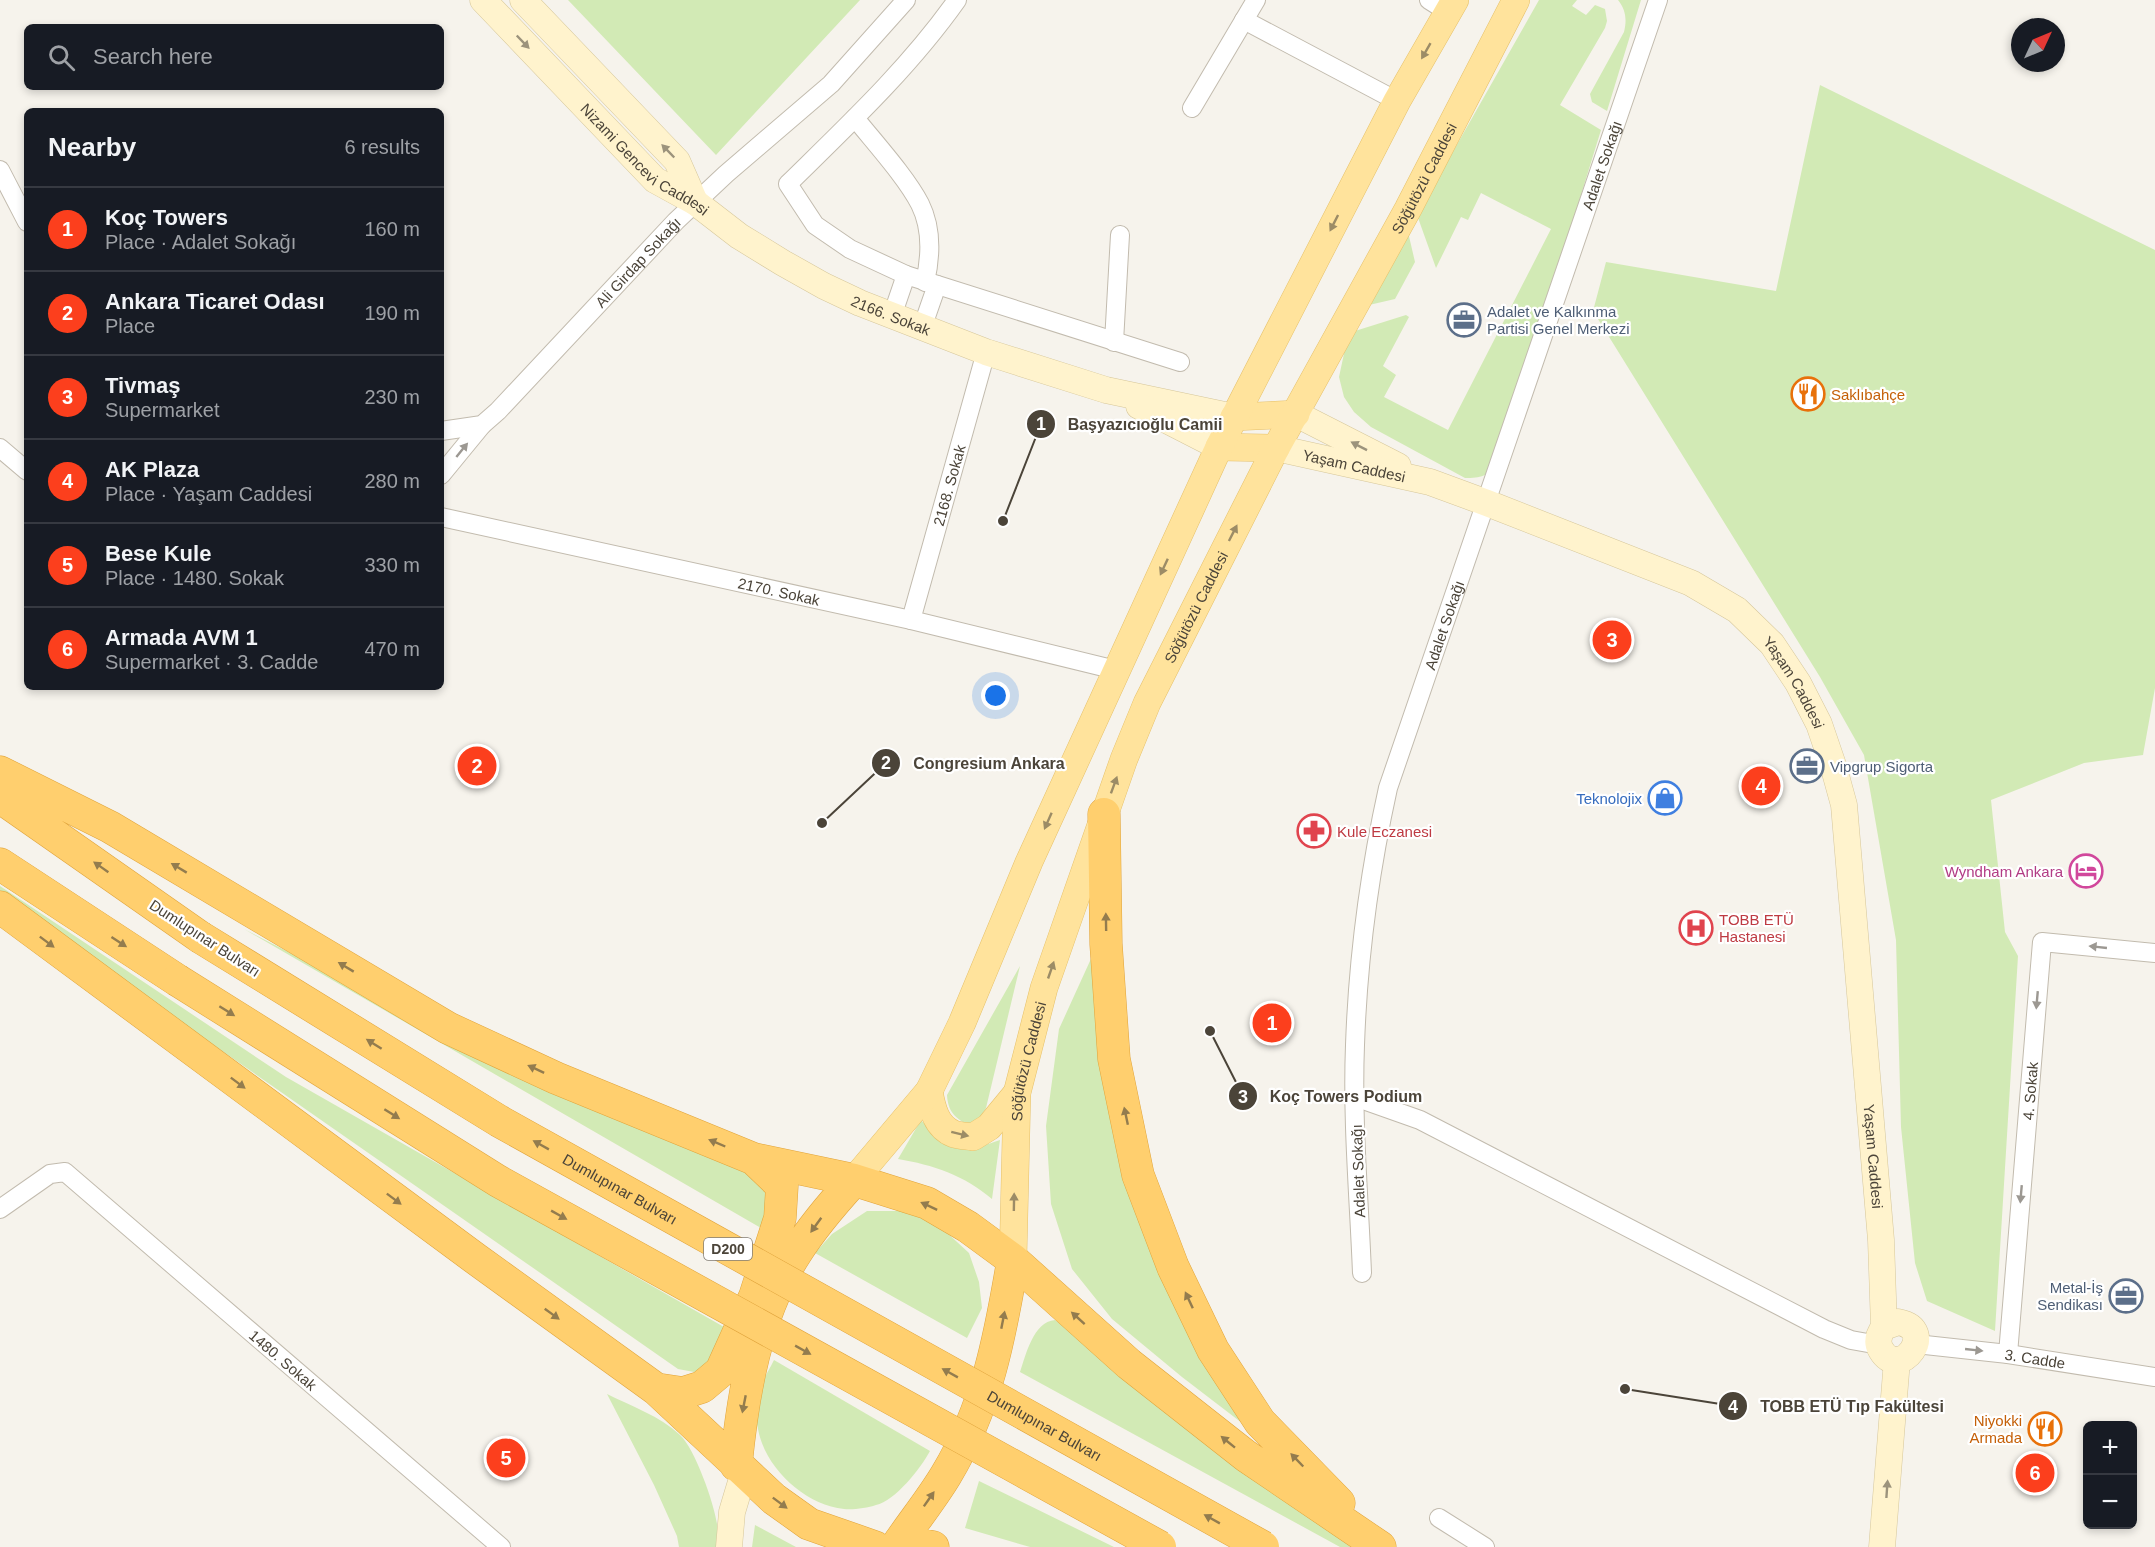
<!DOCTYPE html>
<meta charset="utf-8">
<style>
:root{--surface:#171b24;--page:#242831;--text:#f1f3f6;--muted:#9ea1a6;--line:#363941;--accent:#fc3f1d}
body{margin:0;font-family:Arial,sans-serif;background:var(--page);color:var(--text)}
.controls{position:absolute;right:18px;bottom:18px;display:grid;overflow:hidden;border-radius:9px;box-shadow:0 3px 9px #0003}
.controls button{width:54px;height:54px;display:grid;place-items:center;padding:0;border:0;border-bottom:2px solid var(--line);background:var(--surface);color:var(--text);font:30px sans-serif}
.compass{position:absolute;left:2011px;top:18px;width:54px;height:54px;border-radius:50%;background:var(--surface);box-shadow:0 3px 9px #0003;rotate:46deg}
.you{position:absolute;left:996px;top:696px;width:21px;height:21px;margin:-15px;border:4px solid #fff;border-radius:50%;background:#1a73e8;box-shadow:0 0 0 9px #1a73e833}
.badge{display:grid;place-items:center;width:39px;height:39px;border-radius:50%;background:var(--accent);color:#fff;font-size:20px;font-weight:700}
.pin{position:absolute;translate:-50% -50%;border:3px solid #fff;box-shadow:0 2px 6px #0006}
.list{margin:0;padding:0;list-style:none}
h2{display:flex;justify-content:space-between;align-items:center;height:78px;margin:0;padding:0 24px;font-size:26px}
h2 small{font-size:20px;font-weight:400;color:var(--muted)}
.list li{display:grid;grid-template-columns:39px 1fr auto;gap:18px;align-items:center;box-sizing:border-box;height:84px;padding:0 24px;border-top:2px solid var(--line)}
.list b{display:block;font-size:22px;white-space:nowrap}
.list p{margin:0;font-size:20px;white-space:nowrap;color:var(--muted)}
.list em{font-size:20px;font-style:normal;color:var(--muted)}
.icon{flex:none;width:33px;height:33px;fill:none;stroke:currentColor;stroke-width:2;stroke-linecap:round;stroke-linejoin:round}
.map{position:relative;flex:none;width:2155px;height:1547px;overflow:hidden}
.search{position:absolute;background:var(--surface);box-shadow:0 3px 9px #0003;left:24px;top:24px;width:420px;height:66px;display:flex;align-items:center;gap:15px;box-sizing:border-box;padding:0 21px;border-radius:9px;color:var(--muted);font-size:22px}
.panel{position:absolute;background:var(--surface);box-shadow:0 3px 9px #0003;left:24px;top:108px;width:420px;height:582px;border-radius:9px}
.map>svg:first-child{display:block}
.green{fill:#d2eab5}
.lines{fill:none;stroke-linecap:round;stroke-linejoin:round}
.street-casing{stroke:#c2bbae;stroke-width:20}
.secondary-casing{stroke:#d6c79b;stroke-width:27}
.primary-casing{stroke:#e6c16a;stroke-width:28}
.highway-casing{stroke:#e0a43c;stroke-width:33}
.street{stroke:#fff;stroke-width:18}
.secondary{stroke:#fff3cd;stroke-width:26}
.primary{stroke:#ffe39c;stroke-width:27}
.highway{stroke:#ffcf6e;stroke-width:32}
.highway-bridge-casing{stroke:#e0a43c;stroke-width:33;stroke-linecap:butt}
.highway-bridge{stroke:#ffcf6e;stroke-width:32}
.oneway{fill:#9c937c}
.oneway2{fill:#9c8c66}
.oneway3{fill:#9c9892}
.oneway4{fill:#937c4e}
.labels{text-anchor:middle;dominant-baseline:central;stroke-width:4.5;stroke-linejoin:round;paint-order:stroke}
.shield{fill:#fff;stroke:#817c74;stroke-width:1.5}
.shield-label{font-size:14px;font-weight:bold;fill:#4b4439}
.street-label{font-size:15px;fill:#4b4439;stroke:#fff}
.service-label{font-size:15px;fill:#4e5e75;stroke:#fff;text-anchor:start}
.food-label{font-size:15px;fill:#c56008;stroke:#fff;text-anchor:start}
.shop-label{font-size:15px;fill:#366cbe;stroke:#fff;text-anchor:end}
.health-label{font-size:15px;fill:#be3a42;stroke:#fff;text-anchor:start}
.hotel-label{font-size:15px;fill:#b23c85;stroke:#fff;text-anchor:end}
.leader{fill:none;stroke:#4b4439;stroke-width:2}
.callout-dot{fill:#4b4439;stroke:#fff;stroke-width:2}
.mark-label{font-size:18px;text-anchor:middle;font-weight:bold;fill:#fff}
.callout-label{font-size:16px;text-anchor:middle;font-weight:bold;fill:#4b4439;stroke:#fff;stroke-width:4.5;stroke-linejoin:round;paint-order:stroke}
</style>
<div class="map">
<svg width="2155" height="1547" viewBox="0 0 2155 1547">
<rect width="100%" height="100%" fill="#f6f3ec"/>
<!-- green -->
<path class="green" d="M568,0H860L716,155Z
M1539,0H1577L1572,6L1586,15L1595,5L1605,9L1607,21L1605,28L1560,105L1601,130L1498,464C1488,476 1481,478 1465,478L1371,427L1354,412L1344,397L1339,377L1345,349L1355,331L1406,315L1409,317L1383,366L1396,375L1384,397L1448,430L1551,229L1481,193L1468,220L1461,217L1436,268L1417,215Z
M1618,0H1641L1607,111L1592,102L1590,94L1624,32C1627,20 1626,10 1618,0Z
M1820,85L2155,250V688L2143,755L2084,763L1991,800L2005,932L2018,956L1995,1331L1927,1301L1915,1263L1901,1127L1896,940L1864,755L1820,677L1593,311L1606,262L1776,291Z
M1408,232L1415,262L1395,299L1369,305Z
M0,886L286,1077L731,1331L704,1371L694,1372L678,1369L0,896Z
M244,929L517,1070L767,1182L766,1231Z
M1095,950L1110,1099L1272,1446L1182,1377L1112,1319L1072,1269L1051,1204L1046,1126L1059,1029Z
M1020,966L986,1108L978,1121L968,1125C954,1117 948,1111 947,1095Z
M921,1120C949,1151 961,1154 1000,1140L992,1199C964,1175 933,1165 898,1159Z
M867,1211H902L931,1218L969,1253L979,1282L982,1308L967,1338L815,1253L832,1234Z
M1055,1320L1356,1547H1340L1020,1372C1026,1355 1033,1322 1055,1320Z
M774,1360L930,1451C921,1468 895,1501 876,1505C867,1508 853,1510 844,1509C805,1505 765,1468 758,1429C757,1422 752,1410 754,1402C757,1388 768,1373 774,1360Z
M607,1394C631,1406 660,1416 680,1435C695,1449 714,1503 717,1524C718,1531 718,1539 718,1547H679L677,1536L654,1485Z
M979,1481L1114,1547H1030L965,1528Z
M755,1525L796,1547H752Z"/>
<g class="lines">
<!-- street casing -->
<g class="street-casing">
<g id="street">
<path d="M957,0C909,68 847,126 788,184L815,225L850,249L906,275L1180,362"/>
<path d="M1429,0L1448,12"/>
<path d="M1244,20L1397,101"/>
<path d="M1192,108L1256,0"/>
<path d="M855,118C875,143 906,177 920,204C932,228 931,256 925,282"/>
<path d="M0,170L27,222"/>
<path d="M892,316L906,275"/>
<path d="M922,328L937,285"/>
<path d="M1114,342L1120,235"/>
<path id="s1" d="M441,431L482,425L498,411L676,221L726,174L831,84L906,0"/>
<path d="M0,448L27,471"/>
<path d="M441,475L482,425"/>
<path id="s2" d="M441,517L911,620L1116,670"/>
<path id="s3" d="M911,620L986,352"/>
<path d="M1355,1097L1420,1120L1824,1329L1851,1340L1879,1345"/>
<path id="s4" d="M0,1209L50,1174L65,1172L501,1547"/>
<path id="s5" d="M1362,1273C1359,1197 1352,1121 1355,1045C1358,958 1369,874 1388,788L1658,0"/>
<path id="s6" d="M1916,1344L2008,1354L2155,1377"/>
<path id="s7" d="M2008,1354L2042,942L2155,953"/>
<path d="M1439,1518L1485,1547"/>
</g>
</g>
<!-- secondary casing -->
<g class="secondary-casing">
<g id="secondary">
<path id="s8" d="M483,0L655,180L695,202L739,236L783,263L824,286L860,303L986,352L1106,390L1234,417"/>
<path d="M523,0L677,161L695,202"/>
<path d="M1139,406L1219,447"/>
<path d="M1296,414L1398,466"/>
<path id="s9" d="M1276,448L1430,482L1487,503L1691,583L1737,610L1772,644L1798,683L1819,724L1833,765L1844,805L1881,1240L1884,1327C1879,1334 1876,1342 1881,1350C1900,1382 1939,1329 1898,1322L1884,1327"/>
<path d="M729,1547L732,1512L744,1472"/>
<path d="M1882,1547L1897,1360"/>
</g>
</g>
<!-- primary casing -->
<g class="primary-casing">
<g id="primary">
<path d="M1234,417L1296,414"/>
<path d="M1219,447L1276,448"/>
<path d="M929,1091C932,1108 936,1127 954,1134C960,1136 968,1136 973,1137L989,1127L1017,1093"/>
<path d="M854,1180L929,1091L962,1023L1029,862L1219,447L1397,101L1455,0"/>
<path id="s10" d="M1013,1260L1017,1093L1044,988L1124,759L1147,703L1276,448L1408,209L1516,0"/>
</g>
</g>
<!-- highway casing -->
<g class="highway-casing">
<path id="highway" d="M0,772L110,827L448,1028L556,1078L754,1159L854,1180L927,1203L968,1227L1013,1260L1129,1364L1246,1456L1380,1547
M0,797L200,937
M1104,814L1106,944L1114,1059L1138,1175L1173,1267L1213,1350L1260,1422L1339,1503
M0,864L177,980
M0,907L476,1259L656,1389L774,1499L809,1524L875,1547
M656,1389L683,1393L702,1387L721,1371L755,1296L780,1218L782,1186L754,1159
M736,1465C743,1393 756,1315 796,1253C813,1226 833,1203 854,1180
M900,1541L933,1547
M896,1547C912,1523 931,1500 946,1475C987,1407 1000,1337 1013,1260"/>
</g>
<!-- street -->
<use href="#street" class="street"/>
<!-- secondary -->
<use href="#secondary" class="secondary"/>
<!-- primary -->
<use href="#primary" class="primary"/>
<!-- highway -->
<use href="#highway" class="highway"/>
<!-- highway-bridge casing -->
<g class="highway-bridge-casing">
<g id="highway-bridge">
<path id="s11" d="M200,937L499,1121L1263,1547"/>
<path d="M177,980L498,1181L1160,1547"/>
</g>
</g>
<!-- highway-bridge -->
<use href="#highway-bridge" class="highway-bridge"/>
</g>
<!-- one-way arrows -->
<defs><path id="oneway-solid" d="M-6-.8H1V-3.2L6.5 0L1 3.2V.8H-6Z" transform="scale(1.5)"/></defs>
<g class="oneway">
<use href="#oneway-solid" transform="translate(523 42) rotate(46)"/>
<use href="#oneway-solid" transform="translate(668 151) rotate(-134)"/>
<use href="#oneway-solid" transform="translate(1359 446) rotate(-153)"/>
<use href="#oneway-solid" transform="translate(1887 1489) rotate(-86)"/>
</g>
<g class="oneway2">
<use href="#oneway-solid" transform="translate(1426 51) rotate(120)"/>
<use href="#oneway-solid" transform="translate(1334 223) rotate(117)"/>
<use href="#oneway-solid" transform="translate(1233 533) rotate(-63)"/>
<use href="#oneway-solid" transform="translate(1164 567) rotate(115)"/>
<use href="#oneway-solid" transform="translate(1114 785) rotate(-70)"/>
<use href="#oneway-solid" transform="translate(1048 821) rotate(114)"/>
<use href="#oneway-solid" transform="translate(1051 970) rotate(-71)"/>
<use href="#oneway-solid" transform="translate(960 1134) rotate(14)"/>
<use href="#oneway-solid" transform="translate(1014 1202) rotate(-89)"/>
</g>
<g class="oneway3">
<use href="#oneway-solid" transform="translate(462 450) rotate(-51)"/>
<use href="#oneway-solid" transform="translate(2098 947) rotate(-174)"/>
<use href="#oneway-solid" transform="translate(2037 1000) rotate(95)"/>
<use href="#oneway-solid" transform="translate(2021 1194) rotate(95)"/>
<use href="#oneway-solid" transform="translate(1974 1350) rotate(6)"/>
</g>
<g class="oneway4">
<use href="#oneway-solid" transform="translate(101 867) rotate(-145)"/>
<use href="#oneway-solid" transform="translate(179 868) rotate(-149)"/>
<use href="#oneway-solid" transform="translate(1106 922) rotate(-91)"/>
<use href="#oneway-solid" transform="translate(47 942) rotate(37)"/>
<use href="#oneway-solid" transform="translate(119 942) rotate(33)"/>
<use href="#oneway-solid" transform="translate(346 967) rotate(-149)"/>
<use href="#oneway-solid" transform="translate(227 1011) rotate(32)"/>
<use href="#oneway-solid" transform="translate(374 1044) rotate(-148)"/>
<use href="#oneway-solid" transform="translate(536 1069) rotate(-155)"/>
<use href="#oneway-solid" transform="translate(238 1083) rotate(37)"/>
<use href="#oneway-solid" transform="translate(392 1114) rotate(32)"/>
<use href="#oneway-solid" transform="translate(1126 1116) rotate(-102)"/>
<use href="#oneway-solid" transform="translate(717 1143) rotate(-157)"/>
<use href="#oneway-solid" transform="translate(541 1145) rotate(-151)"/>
<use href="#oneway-solid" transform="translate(394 1199) rotate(37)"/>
<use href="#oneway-solid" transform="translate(929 1206) rotate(-155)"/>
<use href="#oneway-solid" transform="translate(559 1215) rotate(29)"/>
<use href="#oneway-solid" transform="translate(816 1225) rotate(126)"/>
<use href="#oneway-solid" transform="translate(1189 1300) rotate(-115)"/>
<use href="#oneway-solid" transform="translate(552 1314) rotate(36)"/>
<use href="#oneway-solid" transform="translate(1078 1318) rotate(-138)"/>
<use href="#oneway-solid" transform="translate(1003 1320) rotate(-79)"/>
<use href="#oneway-solid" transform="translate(803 1350) rotate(29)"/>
<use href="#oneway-solid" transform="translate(950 1373) rotate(-151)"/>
<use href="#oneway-solid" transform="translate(744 1404) rotate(101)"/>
<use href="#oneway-solid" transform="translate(1228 1442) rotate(-141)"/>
<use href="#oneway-solid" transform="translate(1297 1460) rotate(-134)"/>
<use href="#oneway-solid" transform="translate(929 1499) rotate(-55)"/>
<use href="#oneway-solid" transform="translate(780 1503) rotate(37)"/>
<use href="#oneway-solid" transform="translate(1212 1519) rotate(-151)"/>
</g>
<!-- icons -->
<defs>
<g id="office-ring" transform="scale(1.725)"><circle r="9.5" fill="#fff" stroke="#5c6f8a" stroke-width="1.5"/><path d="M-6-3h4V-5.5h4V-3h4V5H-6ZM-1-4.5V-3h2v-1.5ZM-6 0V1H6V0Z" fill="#5c6f8a"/></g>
<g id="restaurant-ring" transform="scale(1.725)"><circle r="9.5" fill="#fff" stroke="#e8710a" stroke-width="1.5"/><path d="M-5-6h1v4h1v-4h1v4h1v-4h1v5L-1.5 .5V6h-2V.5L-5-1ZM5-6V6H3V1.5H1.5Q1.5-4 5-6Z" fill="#e8710a"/></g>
<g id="shop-ring" transform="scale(1.725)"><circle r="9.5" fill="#fff" stroke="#3f7fe0" stroke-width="1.5"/><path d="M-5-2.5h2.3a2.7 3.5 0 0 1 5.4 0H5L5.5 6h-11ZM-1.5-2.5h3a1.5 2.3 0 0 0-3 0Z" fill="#3f7fe0"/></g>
<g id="pharmacy-ring" transform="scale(1.725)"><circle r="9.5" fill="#fff" stroke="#e0444e" stroke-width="1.5"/><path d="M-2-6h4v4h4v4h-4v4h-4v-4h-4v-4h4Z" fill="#e0444e"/></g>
<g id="hotel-ring" transform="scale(1.725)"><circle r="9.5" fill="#fff" stroke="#d1479c" stroke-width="1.5"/><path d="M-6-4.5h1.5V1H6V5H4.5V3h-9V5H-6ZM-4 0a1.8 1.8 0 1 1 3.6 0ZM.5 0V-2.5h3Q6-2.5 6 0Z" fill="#d1479c"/></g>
<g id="hospital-ring" transform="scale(1.725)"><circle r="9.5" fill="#fff" stroke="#e0444e" stroke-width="1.5"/><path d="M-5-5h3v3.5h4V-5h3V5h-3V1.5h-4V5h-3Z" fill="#e0444e"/></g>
</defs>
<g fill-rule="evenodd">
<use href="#office-ring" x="1464" y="320"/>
<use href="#restaurant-ring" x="1808" y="394"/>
<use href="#office-ring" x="1807" y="766"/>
<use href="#shop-ring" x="1665" y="798"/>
<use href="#pharmacy-ring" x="1314" y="831"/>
<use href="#hotel-ring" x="2086" y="871"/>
<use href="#hospital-ring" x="1696" y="928"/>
<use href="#office-ring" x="2126" y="1296"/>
<use href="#restaurant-ring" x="2045" y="1429"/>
</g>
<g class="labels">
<!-- shield labels -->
<rect class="shield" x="704" y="1238" width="48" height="22" rx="4.5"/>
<g class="shield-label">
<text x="728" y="1249">D200</text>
</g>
<!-- street labels -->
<g class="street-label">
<text stroke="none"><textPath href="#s8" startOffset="228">Nizami Gencevi Caddesi</textPath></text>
<text stroke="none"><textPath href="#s5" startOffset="1146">Adalet Sokağı</textPath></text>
<text stroke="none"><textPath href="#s10" startOffset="1172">Söğütözü Caddesi</textPath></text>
<text stroke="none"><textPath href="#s1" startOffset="267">Ali Girdap Sokağı</textPath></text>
<text stroke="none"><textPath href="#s8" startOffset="522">2166. Sokak</textPath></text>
<text stroke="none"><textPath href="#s9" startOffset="80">Yaşam Caddesi</textPath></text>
<text stroke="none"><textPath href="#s3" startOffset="140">2168. Sokak</textPath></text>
<text stroke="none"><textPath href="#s2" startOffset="346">2170. Sokak</textPath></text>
<text stroke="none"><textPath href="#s10" startOffset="686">Söğütözü Caddesi</textPath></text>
<text stroke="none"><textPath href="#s5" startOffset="660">Adalet Sokağı</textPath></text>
<text stroke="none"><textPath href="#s9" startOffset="584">Yaşam Caddesi</textPath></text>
<text transform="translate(205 938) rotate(33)">Dumlupınar Bulvarı</text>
<text stroke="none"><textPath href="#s10" startOffset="200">Söğütözü Caddesi</textPath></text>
<text stroke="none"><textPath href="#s7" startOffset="264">4. Sokak</textPath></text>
<text stroke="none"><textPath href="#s9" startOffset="1070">Yaşam Caddesi</textPath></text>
<text transform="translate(1358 1171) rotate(-92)">Adalet Sokağı</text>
<text stroke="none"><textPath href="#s11" startOffset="490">Dumlupınar Bulvarı</textPath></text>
<text stroke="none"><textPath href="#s6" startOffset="120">3. Cadde</textPath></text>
<text stroke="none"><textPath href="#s4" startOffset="364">1480. Sokak</textPath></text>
<text stroke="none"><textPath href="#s11" startOffset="976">Dumlupınar Bulvarı</textPath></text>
</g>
<!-- service labels -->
<g class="service-label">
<text x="1487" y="311">Adalet ve Kalkınma<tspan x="1487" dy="17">Partisi Genel Merkezi</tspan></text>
<text x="1830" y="766">Vipgrup Sigorta</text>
<text x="2103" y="1287" text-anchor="end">Metal-İş<tspan x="2103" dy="17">Sendikası</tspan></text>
</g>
<!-- food labels -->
<g class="food-label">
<text x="1831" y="394">Saklıbahçe</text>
<text x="2022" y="1420" text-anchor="end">Niyokki<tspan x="2022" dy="17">Armada</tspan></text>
</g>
<!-- shop labels -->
<g class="shop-label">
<text x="1642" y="798">Teknolojix</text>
</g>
<!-- health labels -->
<g class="health-label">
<text x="1337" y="831">Kule Eczanesi</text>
<text x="1719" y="919">TOBB ETÜ<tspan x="1719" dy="17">Hastanesi</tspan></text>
</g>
<!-- hotel labels -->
<g class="hotel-label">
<text x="2063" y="871">Wyndham Ankara</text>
</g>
</g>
<!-- callouts -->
<path class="leader" d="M1003 521L1041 424M822 823L886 763M1210 1031L1243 1096M1625 1389L1733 1406"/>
<g class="callout-dot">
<circle cx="1003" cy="521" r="6"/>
<circle cx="822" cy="823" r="6"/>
<circle cx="1210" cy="1031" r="6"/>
<circle cx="1625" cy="1389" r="6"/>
<circle cx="1041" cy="424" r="15"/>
<circle cx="886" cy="763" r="15"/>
<circle cx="1243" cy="1096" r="15"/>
<circle cx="1733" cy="1406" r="15"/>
</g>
<g class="mark-label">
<text x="1041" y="430">1</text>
<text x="886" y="769">2</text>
<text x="1243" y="1103">3</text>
<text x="1733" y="1413">4</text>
</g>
<g class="callout-label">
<text x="1145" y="430">Başyazıcıoğlu Camii</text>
<text x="989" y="769">Congresium Ankara</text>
<text x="1346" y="1102">Koç Towers Podium</text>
<text x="1852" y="1412">TOBB ETÜ Tıp Fakültesi</text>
</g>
</svg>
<div class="controls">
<button>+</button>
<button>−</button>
</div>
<svg class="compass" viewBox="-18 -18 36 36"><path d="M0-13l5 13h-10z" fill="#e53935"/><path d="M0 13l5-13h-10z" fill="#9ea1a6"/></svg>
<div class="you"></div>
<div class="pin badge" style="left:1272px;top:1023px">1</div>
<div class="pin badge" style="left:477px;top:766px">2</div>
<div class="pin badge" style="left:1612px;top:640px">3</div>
<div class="pin badge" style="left:1761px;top:786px">4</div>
<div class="pin badge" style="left:506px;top:1458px">5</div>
<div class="pin badge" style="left:2035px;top:1473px">6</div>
<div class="search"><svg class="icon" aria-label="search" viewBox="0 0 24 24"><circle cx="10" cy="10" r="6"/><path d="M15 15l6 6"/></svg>Search here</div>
<section class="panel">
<h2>Nearby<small>6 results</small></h2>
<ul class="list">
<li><span class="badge">1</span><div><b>Koç Towers</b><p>Place · Adalet Sokağı</p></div><em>160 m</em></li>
<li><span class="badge">2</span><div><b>Ankara Ticaret Odası</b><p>Place</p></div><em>190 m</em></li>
<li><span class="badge">3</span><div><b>Tivmaş</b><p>Supermarket</p></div><em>230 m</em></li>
<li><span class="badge">4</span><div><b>AK Plaza</b><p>Place · Yaşam Caddesi</p></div><em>280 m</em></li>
<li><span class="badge">5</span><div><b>Bese Kule</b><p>Place · 1480. Sokak</p></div><em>330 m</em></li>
<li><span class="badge">6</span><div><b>Armada AVM 1</b><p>Supermarket · 3. Cadde</p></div><em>470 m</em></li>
</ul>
</section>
</div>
